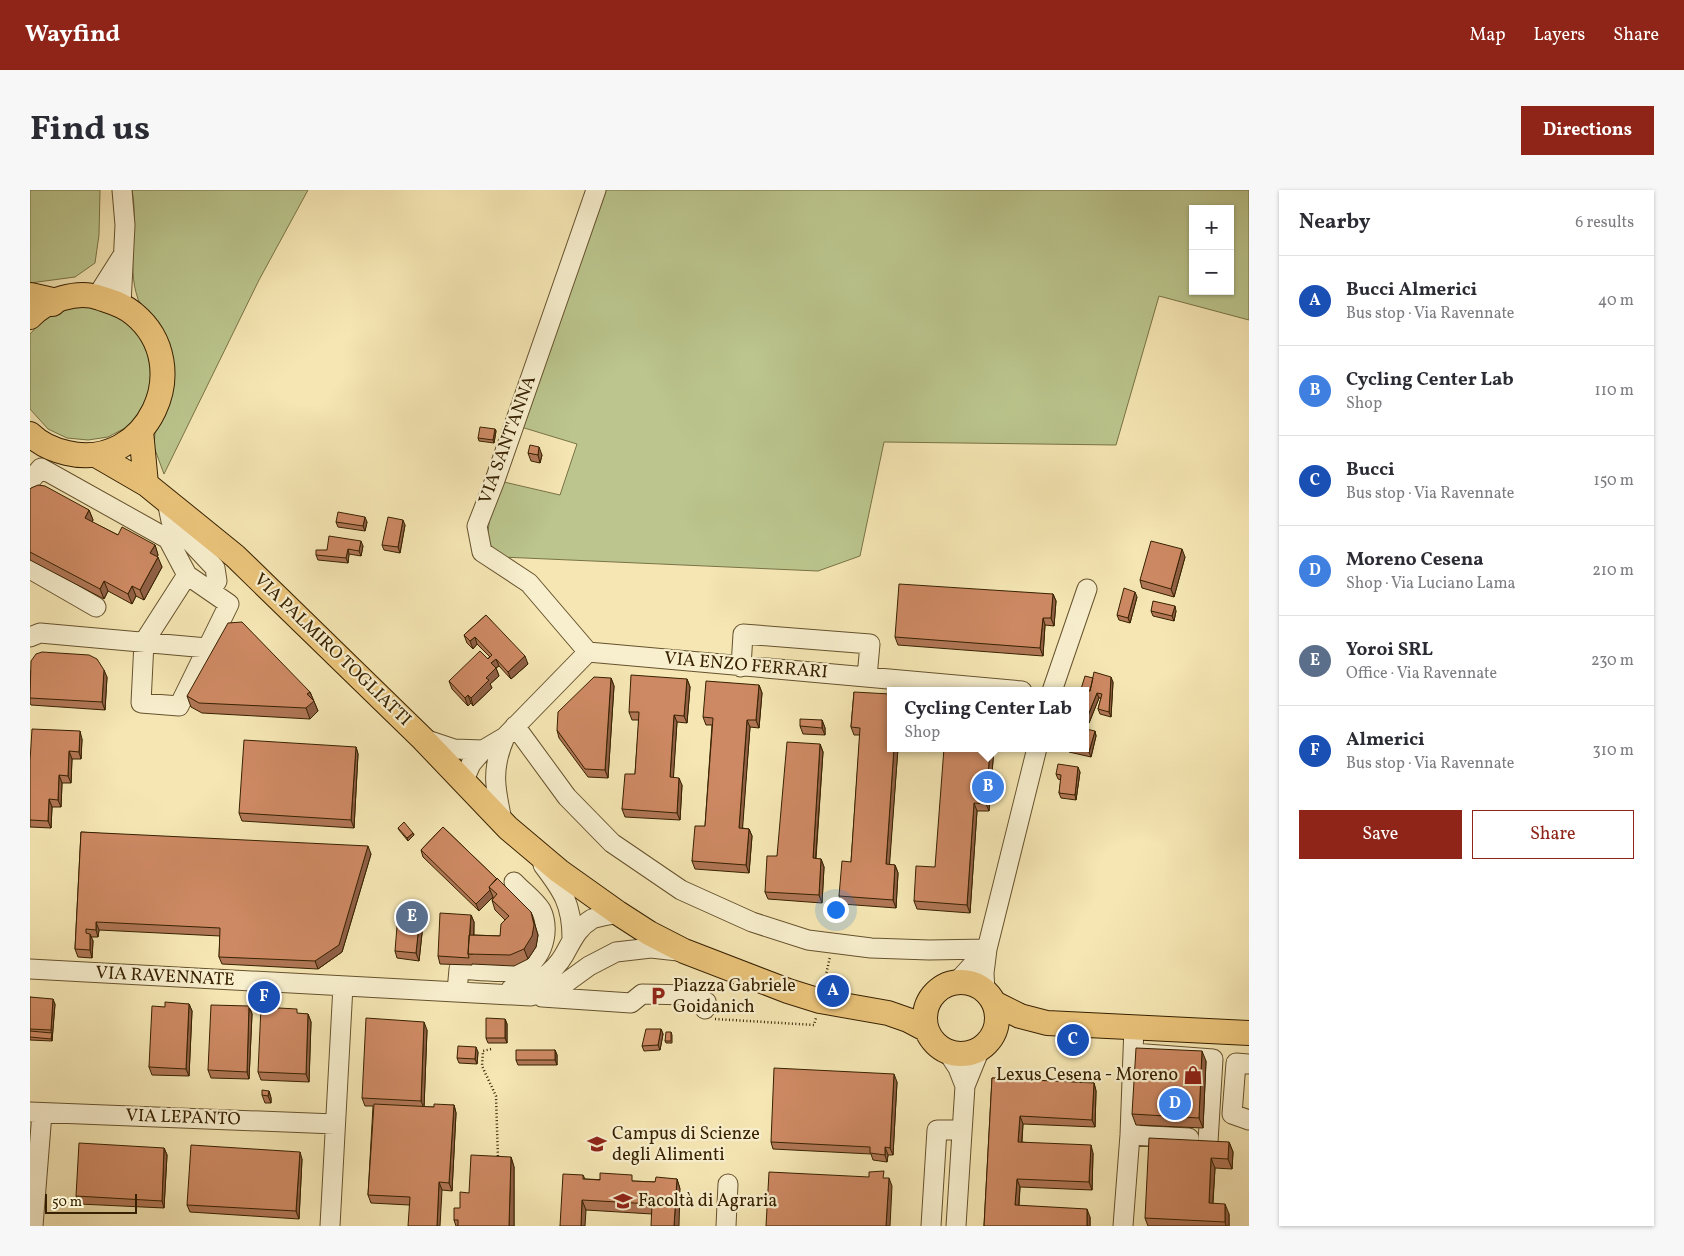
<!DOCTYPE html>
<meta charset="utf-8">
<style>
:root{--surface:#fff;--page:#f7f7f7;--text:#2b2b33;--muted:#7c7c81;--line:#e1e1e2;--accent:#8f2418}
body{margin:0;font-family:Vollkorn,serif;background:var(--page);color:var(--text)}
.controls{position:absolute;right:15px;top:15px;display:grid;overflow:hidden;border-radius:0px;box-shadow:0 1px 4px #0004}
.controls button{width:45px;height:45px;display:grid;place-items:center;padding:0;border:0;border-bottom:1px solid var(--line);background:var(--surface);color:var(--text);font:25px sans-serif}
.scale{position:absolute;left:15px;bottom:12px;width:92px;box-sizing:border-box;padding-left:5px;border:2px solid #372100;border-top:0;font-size:14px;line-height:18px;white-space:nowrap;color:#372100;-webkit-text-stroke:4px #f8efce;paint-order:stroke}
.you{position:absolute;left:805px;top:719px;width:18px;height:18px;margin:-12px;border:4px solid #fff;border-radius:50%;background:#1a73e8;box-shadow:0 0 0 8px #1a73e833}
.badge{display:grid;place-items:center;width:32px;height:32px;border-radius:50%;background:var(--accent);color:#fff;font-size:16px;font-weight:700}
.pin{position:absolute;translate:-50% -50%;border:2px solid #fff;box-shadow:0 1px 5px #0006}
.popup{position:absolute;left:857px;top:497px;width:202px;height:65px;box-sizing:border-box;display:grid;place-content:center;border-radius:0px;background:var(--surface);filter:drop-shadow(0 1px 4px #0005);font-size:16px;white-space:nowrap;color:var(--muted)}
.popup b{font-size:19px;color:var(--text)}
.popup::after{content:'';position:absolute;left:50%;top:100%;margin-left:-10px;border:10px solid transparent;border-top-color:var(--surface)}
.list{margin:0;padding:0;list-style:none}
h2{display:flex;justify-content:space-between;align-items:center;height:65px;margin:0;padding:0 20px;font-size:21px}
h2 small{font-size:16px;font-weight:400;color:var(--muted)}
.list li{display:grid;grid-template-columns:32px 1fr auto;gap:15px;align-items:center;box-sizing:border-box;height:90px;padding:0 20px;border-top:1px solid var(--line)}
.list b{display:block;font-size:19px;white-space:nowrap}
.list p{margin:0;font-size:16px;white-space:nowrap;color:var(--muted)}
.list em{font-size:16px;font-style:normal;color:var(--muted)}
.actions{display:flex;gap:10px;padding:15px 20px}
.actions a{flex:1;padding:11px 0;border:1px solid var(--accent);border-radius:0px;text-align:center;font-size:18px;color:var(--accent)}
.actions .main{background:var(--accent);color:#fff}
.map{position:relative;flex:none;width:1219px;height:1036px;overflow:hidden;border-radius:0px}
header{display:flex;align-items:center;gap:30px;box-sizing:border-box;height:70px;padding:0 25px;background:var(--accent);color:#fff}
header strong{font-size:24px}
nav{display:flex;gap:28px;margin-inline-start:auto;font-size:18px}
.intro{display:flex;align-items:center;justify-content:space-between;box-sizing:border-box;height:120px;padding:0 30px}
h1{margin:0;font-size:35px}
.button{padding:12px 22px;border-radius:0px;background:var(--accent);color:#fff;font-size:18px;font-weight:700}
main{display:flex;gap:30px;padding:0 30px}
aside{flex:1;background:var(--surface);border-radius:0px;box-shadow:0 1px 4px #0004}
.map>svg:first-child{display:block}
.green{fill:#bbc58d;stroke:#797346;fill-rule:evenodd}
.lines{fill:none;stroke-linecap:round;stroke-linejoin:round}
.minor-casing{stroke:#66522d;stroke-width:21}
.major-casing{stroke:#372100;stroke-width:26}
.highway-casing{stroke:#372100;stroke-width:30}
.path{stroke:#372100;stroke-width:2.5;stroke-dasharray:1 2.5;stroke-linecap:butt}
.minor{stroke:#f8efce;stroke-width:19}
.major{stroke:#eac37a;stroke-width:24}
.highway{stroke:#eac37a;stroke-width:28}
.wall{fill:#b07655;stroke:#372100}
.shaded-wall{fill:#906045;stroke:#372100}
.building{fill:#cd8963;stroke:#372100}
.labels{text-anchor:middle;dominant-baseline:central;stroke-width:4.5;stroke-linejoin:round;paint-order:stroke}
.street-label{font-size:18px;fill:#372100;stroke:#f8efce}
.poi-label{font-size:18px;fill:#372100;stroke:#f8efce;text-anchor:start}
</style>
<header>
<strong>Wayfind</strong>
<nav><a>Map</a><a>Layers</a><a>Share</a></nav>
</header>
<div class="intro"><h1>Find us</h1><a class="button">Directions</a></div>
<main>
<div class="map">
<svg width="1219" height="1036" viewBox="0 0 1219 1036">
<rect width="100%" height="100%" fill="#f5e6b3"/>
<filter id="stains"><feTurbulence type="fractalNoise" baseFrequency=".004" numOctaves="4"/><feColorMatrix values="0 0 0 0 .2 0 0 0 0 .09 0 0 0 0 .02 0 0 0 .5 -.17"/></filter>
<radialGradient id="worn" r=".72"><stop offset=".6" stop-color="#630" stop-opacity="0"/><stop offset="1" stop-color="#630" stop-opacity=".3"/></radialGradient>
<!-- green -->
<path class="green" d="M0,0H70L69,45L65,73L45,87L0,93Z
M102,0H278L229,90L134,284L124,257L132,140C124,131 112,120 108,109C96,75 109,35 102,0Z
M575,0H1219V130L1129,106L1086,255L854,252L830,366L788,381L472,367C469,364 462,360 461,356C452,337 467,309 474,292L530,305L547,254L491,237ZM1163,19H1200V101H1163Z
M76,116L111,140L125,181L112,222L97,237L78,247L58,250L37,248L18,239L0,219V144C27,114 38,117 76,116Z"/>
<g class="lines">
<!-- minor casing -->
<g class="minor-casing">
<path id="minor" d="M67,106L93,65
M91,115L95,35L92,0
M0,291L11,278L138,349L157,385
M137,311L141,331L185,378L187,391L180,401
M0,379L66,417
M157,385L199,414L149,516L111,513L114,452Z
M0,447L10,443L177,458
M558,462L499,393L452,362L447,336L465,290L566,0
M711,477L713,444L840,454L837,487
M1022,501L1057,399
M485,536L537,607L582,653L651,700L722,732L778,750L841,758L899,760L957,759
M394,549L424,559L453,560
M434,590L441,574L453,560L475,547L558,462L992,501
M472,630C465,598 461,579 475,547
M513,675C533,701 542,715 542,748
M0,779L501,806L530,797L559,776L586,762L621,758L648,761
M926,793L957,759
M481,799C503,796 523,784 534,765C542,751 547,738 562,729C570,726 580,725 588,723
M427,802L429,779C446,780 466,783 483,781C511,778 522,742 511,720C505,710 492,701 484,692
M955,802L954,783L957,759L1007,558
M512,807L601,813L612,804L662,805L676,812L675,819
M1104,837L1103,863L1183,869L1178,952
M917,861L928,878L935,896
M1219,874L1206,873L1202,924L1219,930
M0,922L305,934
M1100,945L1159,948
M3,1036L12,923
M300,1036L313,796
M696,1036L698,994
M901,1036L907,940H932
M926,1036L935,896L950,859
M1093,1036L1100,945L1103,863"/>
</g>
<!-- major casing -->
<g class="major-casing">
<path id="major" d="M0,127C15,110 48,100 70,108C82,112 94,115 104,124C167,176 117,282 37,263C24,260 10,254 0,244
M111,241L116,294
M66,265L116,294L205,366L393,549L478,638L529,681L588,723L619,743L654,761L758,801L790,811L858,823L878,830L897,840
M895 828a36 36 0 1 1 72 0a36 36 0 1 1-72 0Z
M964,813L990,826L1017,833L1219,843"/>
</g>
<!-- highway casing -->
<g class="highway-casing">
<path id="highway" d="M0,107L22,112"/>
</g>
<!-- path -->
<path class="path" d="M794,793L800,767
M685,829L784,835L786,828
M461,859L453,861L452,876L466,906L468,969"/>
<!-- minor -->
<use href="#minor" class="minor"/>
<!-- major -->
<use href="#major" class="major"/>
<!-- highway -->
<use href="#highway" class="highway"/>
</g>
<!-- wall -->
<path class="wall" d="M465,239L466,241L464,253L449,251L448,248Z
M498,263L512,265L510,273L501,271Z
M0,299L59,320L63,330L62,332L88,345L125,355L128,365L127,367L132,377L114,410L106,406L102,414L78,401L74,409L0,370Z
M306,332H337L335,341L308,337Z
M375,335L370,363L354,360L352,355Z
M333,356L331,366L319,364L318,373L288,370L286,365L297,360Z
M1155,367L1144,407L1112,398L1110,390Z
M1023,404L1026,411L1024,436L1015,435L1013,466L868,455L865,447Z
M1107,407L1100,433L1089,430L1087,425Z
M1121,421H1146L1144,431L1123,426Z
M456,425L498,474L481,489L469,476L466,478L469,486L460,494L462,498L443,516L441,513L438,516L422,499L419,491L460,467L447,454L443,459L437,453L434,445Z
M0,481L77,487L75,520L1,515L0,513Z
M581,488L584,496L578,588L558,587L529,548L527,540Z
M1063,488L1083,492L1081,527L1070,524L1068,519L1071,508H1069L1059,533L1056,532V501Z
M657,489L660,497L657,533L647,532L643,587L652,595L650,630L595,627L592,619L605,584L609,530H602L599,522Z
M729,495L732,503L729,538L720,537L712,638L719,639L722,646L719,683L665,679L662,671L675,636L682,535H676L673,527Z
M280,502L288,521L280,529L172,523L161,517L157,506Z
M824,502L868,558L859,675H865L868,683L866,718L812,714L809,706L821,672L830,545H824L821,537Z
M792,530L795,538V545L773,544L770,536Z
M1065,541L1066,546L1061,567L1039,562L1038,558H1056Z
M52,549L51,569H42L41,593H32L31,617H22L21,638L0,637V571Z
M790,554L793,562L786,669H791L794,677L792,713L738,709L735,702L747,666Z
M326,557L328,564L324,638L212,631L209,623Z
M964,558L959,621H947L940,723L887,719L884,711L905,677Z
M1050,582L1046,610L1031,608L1029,603L1031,590L1028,589L1026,584Z
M413,637L501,722L508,745L506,757L498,769L484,776L442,774V775L410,774L408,766L441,725L444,732V745L470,746L475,730L465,720L462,710L463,708V707L449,721L393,667L391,660Z
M368,638L383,643L384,645L378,651L369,640Z
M51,642L341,664L312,762L288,779L192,774L189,767L190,746L69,740L68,747H61L63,751L62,768L48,767L45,759Z
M392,719L394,725L389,771L367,768L365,761Z
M0,807L25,814L22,851L0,850Z
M159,814L162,821L159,886L122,885L119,877L135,817Z
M219,816L222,824L219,889L181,888L178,880Z
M269,824H278L281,832L279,892L231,890L228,882Z
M475,829L477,834V853H458L456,848Z
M631,839L633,844L630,860L614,861L612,856Z
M397,840L394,917H404L424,915L426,923L422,1001L412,1000L379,1015L341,1013L338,1005L343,916H335L332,908Z
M641,842L642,845V853H636L635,851Z
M525,860L527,865V875H488L486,870Z
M448,862L447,874L429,873L427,868Z
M1176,871L1173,938L1106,935L1102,924Z
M962,888L1064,893L1066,901L1065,937L993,934L992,952L1063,963L1062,1000L990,997L989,1016L1060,1027V1036H954Z
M867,892L863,965H858L857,972L843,970L841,964L743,959L741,952Z
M239,901L241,908V913H235L232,905Z
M1199,952L1203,962L1202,979L1185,978L1183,1013L1199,1024V1036H1118L1115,1028Z
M134,958L137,965L134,1018L49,1014L46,1006Z
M481,967L484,977V1036H426L424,1030L439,1003Z
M272,969L269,1029L160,1022L157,1015Z
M553,985L555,989L625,992L647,989L650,999L622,1024L556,1020L530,1036Z"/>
<!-- shaded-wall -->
<path class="shaded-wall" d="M465,239L466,241L464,253L463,250Z
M509,257L512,265L510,273L508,265Z
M59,320L63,330L59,338L55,328Z
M335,327L337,332L335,341L333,336Z
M373,330L375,335L370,363L368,357Z
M331,351L333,356L331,366L329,361Z
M125,355L128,365L124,373L120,363Z
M318,359L319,364L318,373L316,368Z
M1152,359L1155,367L1144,407L1141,399Z
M128,367L132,377L114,410L110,400Z
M74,391L78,401L74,409L70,399Z
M102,396L106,406L102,414L98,404Z
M1105,402L1107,407L1100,433L1098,428Z
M1023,404L1026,411L1024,436L1021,428Z
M1145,416L1146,421L1144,431L1142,426Z
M1013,428L1015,435L1013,466L1010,458Z
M445,447L447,454L443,459L440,451Z
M495,466L498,474L481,489L478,482Z
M466,469L469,476L466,478L469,486L460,494L462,498L443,516L441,508L461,473Z
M74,480L77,487L75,520L72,512Z
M1081,487L1083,492L1081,527L1079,522Z
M581,488L584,496L578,588L575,580Z
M657,489L660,497L657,533L654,526Z
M729,495L732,503L729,538L726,530Z
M280,502L288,521L280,529L276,518L277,504Z
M1067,503L1069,508L1059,533L1057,528Z
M438,505L441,513L438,516L435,508Z
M644,525L647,532L643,595L640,587Z
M717,530L720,537L712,646L709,638Z
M792,530L795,538V545L792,538Z
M50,541L52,549L51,569L49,562Z
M1065,541L1066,546L1061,567L1059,562Z
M790,554L793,562L785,676L783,668Z
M326,557L328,564L324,638L321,630Z
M864,558H868L859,682L856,674Z
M960,558H964L959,621L956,614Z
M39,561L42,569L41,593L38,586Z
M1048,577L1050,582L1046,610L1045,605Z
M29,585L32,593L31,617L28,610Z
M649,588L652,595L650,630L647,623Z
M19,609L22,617L21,638L18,631Z
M944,613L947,621L940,723L937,715Z
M719,639L722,646L719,683L716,675Z
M383,643L384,645L378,651L377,648Z
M338,656L341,664L312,762L288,779L285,771Z
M791,669L794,677L792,713L789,705Z
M865,675L868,683L866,718L863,710Z
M460,700L463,707L449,721L446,714Z
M392,719L394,725L389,771L386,763L390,726Z
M501,722L508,745L506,757L498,769L494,759Z
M441,725L444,732L443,764H439Z
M66,732L69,740L68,747L66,740Z
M60,744L63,751L62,768L60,760Z
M23,809L25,814L22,851L21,840Z
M159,814L162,821L159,886L156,879Z
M219,816L222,824L219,889L217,882Z
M278,824L281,832L279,892L276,884Z
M475,829L477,834V853L475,848Z
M394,832L397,840L394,918L391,911Z
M631,839L633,844L630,860L628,855Z
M446,857L448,862L447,874L445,869Z
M525,860L527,865V875L525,870Z
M1172,861L1176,871L1173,938L1169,928Z
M864,884L867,892L863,965L860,958Z
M1064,893L1066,901L1065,937L1062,930Z
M239,901L241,908V913L238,906Z
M424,915L426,923L422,1001L419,993Z
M990,926L993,934L991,959L988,952Z
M1199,952L1203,962L1202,979L1198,969Z
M1061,955L1063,963L1062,1000L1059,992Z
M855,957L858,965L857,972L855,965Z
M134,958L137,965L134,1018L132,1011Z
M270,962L272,969L269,1029L266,1021Z
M481,967L484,977V1036H479Z
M1181,968L1185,978L1182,1023L1179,1013Z
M859,988L862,996L860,1036H856Z
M647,989L650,999L649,1036H644Z
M987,989L990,997L988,1023L985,1015Z
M409,992L412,1000L410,1036H407Z
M552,1010L556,1020L555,1036H551Z
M1195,1014L1199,1024V1036H1196L1195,1032Z
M1057,1019L1060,1027V1036H1057Z"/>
<!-- building -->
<path class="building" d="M450,237L465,239L463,250L448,248Z
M500,255L509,257L508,265L498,263Z
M8,295L15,296L59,320L55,328L88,345L92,337L125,355L120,363L128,367L110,400L102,396L98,404L74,391L70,399L0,362V299L1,298Z
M308,322L335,327L333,336L306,332Z
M358,327L373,330L368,357L352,355Z
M299,346L331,351L329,361L318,359L316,368L286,365V360H297Z
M1121,351L1152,359L1141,399L1110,390Z
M869,394L1023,404L1021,428H1013L1010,458L865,447Z
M1094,398L1105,402L1098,428L1087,425Z
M1123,411L1145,416L1142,426L1121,421Z
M456,425L495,466L478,482L466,469L461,473L466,478L456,488L459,490L441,508L438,505L435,508L419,491L450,461L458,469L462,465L445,447L440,451L434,445Z
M212,432L280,502L277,504L284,511L276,518L169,513L157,506L198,433Z
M12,462L59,465L67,469L74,480L72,512L0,508L1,471L6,464Z
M1064,482L1081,487L1079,522L1068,519L1072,504L1067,503L1057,528L1056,527V501H1048L1049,498L1060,501Z
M601,485L657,489L654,526L644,525L640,587L649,588L647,623L592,619L595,584H605L609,522H599Z
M1055,486L1063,488L1060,501L1051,499Z
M564,487L581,488L575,580L555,579L527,540L528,522Z
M676,491L729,495L726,530H717L709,638L719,639L716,675L662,671L665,636H675L683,528L673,527Z
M824,502L860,504V558H864L856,674L865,675L863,710L809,706L812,671L821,672L830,538L821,537Z
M770,529L792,530V538L770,536Z
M2,539L50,541L49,562L39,561L38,586L29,585L28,610L19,609L18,631L0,630V571Z
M1056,539L1065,541L1059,562L1042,558H1056Z
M214,550L326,557L321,630L209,623Z
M757,552L790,554L783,668L791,669L789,705L735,702L737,666H747Z
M914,558H960L956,614L944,613L937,715L884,711L886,676L905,677Z
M1028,574L1048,577L1045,605L1029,603L1031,585L1026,584Z
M374,632L383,643L377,648L368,638Z
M413,637L467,689L459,697L460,700L446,714L391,660Z
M51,642L338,656L309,755L285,771L189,767L190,738L66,732V740L56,739V743L60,744V760L45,759Z
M467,688L501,722L504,735L502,746L494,759L480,765L438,764L439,745L470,746L471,734L479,726L462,710L467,704L459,697Z
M371,717L392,719L391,729L390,726L370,724Z
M410,723L441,725L438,764L439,768L408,766Z
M368,724L390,726L386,763L365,761Z
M0,807L23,809L21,840L0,839Z
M135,812L159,814L156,879L119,877L122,816L135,817Z
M181,815L219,816L217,882L178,880Z
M231,817L267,819V823L278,824L276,884L228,882Z
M336,828L394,832L391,911L332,908Z
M456,828L475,829V848H456Z
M616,839H631L628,855L612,856Z
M0,841L22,843L21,849L0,847Z
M636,842H641V851H635Z
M428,856L446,857L445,869L427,868Z
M1106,858L1172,861L1169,928L1102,924Z
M486,860H525V870H486Z
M744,878L864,884L860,958L855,957V965L840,963V957L741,952Z
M962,888L1064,893L1062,930L990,926L988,952L1061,955L1059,992L987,989L985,1015L1057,1019V1036H954Z
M232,900L239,901L238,906L232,905Z
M344,914L404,917V914L424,915L419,993L409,992L407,1036H378L380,1007L338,1005Z
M1119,948L1199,952L1198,969L1181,968L1179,1013L1195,1014V1032L1115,1028Z
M49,953L134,958L132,1011L46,1006Z
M161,955L270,962L266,1021L157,1015Z
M441,965L481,967L479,1036H428V1030H424V1018H430V1002L439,1003Z
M854,981L853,988H859L856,1036H736L739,982L839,987V982Z
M570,983L602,985V991L625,992L626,987L647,989L644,1036H621L622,1014L552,1010L551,1036H530L533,984L553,985V989L570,990Z"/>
<!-- icons -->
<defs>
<g id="parking-bare" transform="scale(1.5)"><path d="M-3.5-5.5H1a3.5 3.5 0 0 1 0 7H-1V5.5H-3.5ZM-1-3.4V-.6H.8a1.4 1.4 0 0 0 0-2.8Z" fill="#8f2418" stroke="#f8efce" stroke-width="2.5" paint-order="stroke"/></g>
<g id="shop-bare" transform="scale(1.5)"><path d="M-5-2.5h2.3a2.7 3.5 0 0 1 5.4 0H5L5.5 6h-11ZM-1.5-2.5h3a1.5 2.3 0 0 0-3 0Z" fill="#8f2418" stroke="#f8efce" stroke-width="2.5" paint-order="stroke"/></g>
<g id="university-bare" transform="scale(1.5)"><path d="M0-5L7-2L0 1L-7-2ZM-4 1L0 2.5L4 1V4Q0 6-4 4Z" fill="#8f2418" stroke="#f8efce" stroke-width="2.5" paint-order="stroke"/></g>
</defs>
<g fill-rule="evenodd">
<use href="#parking-bare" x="628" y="806"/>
<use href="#shop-bare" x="1163" y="885"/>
<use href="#university-bare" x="567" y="954"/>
<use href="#university-bare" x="593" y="1011"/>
</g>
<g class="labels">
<!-- street labels -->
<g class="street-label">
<text transform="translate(478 250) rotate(-70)">VIA SANT'ANNA</text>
<text transform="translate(302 460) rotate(44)">VIA PALMIRO TOGLIATTI</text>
<text transform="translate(716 476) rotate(5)">VIA ENZO FERRARI</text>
<text transform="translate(135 787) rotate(3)">VIA RAVENNATE</text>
<text transform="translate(153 928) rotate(2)">VIA LEPANTO</text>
</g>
<!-- poi labels -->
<g class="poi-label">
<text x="643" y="796">Piazza Gabriele<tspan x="643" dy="21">Goidanich</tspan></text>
<text x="1148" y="885" text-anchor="end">Lexus Cesena - Moreno</text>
<text x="582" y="944">Campus di Scienze<tspan x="582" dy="21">degli Alimenti</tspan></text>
<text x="608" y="1011">Facoltà di Agraria</text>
</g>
</g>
<rect width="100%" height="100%" filter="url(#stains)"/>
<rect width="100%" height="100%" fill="url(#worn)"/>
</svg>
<div class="controls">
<button>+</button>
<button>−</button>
</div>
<div class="scale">50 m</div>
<div class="you"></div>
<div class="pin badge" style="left:803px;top:801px;background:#1a4fb4">A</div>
<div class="pin badge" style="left:958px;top:597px;background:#3f7fe0">B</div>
<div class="popup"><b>Cycling Center Lab</b>Shop</div>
<div class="pin badge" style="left:1043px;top:850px;background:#1a4fb4">C</div>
<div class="pin badge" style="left:1145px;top:914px;background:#3f7fe0">D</div>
<div class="pin badge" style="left:382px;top:727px;background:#5c6f8a">E</div>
<div class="pin badge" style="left:234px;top:807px;background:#1a4fb4">F</div>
</div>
<aside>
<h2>Nearby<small>6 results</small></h2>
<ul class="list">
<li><span class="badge" style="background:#1a4fb4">A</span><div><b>Bucci Almerici</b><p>Bus stop · Via Ravennate</p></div><em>40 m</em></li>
<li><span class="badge" style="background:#3f7fe0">B</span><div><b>Cycling Center Lab</b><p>Shop</p></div><em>110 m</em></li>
<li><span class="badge" style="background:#1a4fb4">C</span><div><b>Bucci</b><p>Bus stop · Via Ravennate</p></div><em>150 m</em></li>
<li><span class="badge" style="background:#3f7fe0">D</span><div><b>Moreno Cesena</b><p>Shop · Via Luciano Lama</p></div><em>210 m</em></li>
<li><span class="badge" style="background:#5c6f8a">E</span><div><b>Yoroi SRL</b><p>Office · Via Ravennate</p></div><em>230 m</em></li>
<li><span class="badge" style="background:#1a4fb4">F</span><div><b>Almerici</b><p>Bus stop · Via Ravennate</p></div><em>310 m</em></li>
</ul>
<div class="actions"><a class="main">Save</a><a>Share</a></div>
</aside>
</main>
